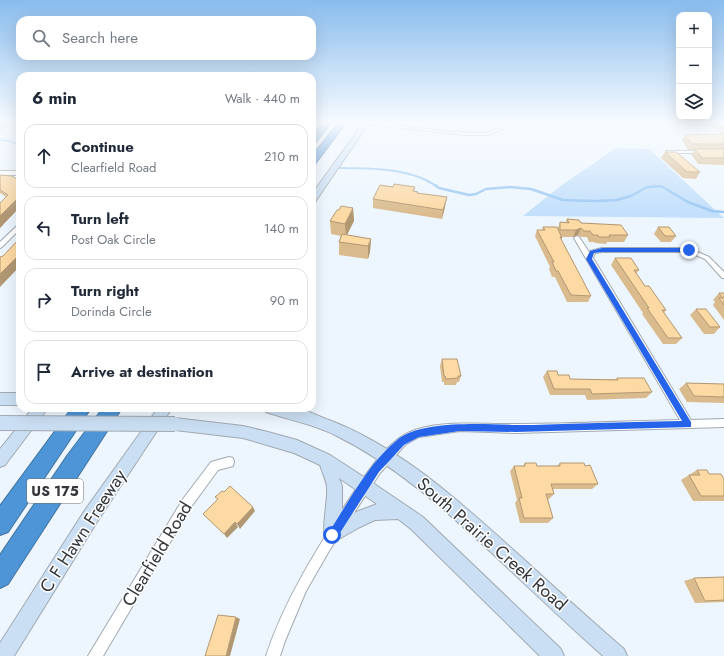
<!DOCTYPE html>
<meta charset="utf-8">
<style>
:root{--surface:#fff;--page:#f2f2f3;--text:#1f2937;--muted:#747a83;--line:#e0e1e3}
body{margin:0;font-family:Jost,sans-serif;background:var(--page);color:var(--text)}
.controls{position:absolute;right:12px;top:12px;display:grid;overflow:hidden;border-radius:8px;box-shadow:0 4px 16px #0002}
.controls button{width:36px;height:36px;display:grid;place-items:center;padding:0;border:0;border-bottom:1px solid var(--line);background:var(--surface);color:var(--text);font:20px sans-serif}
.stop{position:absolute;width:12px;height:12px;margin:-9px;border:3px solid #2563eb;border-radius:50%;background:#fff}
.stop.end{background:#2563eb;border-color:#fff;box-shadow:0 1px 4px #0008}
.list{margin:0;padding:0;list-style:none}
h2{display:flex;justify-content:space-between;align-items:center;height:52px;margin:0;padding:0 16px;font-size:17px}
h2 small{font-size:13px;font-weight:400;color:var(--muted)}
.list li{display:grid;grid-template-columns:26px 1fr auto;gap:12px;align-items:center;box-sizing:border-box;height:64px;margin:0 8px 8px;padding:0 8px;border:1px solid var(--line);border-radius:12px}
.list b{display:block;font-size:15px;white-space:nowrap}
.list p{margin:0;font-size:13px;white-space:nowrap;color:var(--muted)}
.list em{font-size:13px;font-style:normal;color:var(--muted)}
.icon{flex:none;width:22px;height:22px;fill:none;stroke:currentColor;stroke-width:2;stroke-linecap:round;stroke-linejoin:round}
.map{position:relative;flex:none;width:724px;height:656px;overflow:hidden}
.search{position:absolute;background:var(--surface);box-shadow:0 4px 16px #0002;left:16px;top:16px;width:300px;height:44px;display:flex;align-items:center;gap:10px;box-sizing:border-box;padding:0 14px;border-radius:12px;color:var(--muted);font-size:15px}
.panel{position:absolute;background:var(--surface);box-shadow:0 4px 16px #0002;left:16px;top:72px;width:300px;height:340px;border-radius:12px}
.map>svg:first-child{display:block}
.green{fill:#c2dffb}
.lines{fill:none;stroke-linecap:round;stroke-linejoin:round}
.stream-far1{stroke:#9ac8f4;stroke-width:2}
.stream{stroke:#9ac8f4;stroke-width:2.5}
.minor-casing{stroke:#a1a9b1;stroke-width:2}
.secondary-casing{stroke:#a1a9b1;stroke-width:2}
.motorway-casing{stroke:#44749f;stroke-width:2}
.minor{fill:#fff;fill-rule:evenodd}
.secondary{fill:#cadff3;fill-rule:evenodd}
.motorway{fill:#4d95d6;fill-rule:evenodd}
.secondary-bridge-casing{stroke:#a1a9b1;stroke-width:16;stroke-linecap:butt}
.secondary-bridge{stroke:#cadff3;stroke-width:14}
.wall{fill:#dabb8d}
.shaded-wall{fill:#b19873}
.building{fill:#fdd9a4;stroke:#b19873}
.route{fill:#2563eb}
.labels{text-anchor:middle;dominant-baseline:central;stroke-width:3;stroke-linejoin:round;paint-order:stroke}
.shield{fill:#fff;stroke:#707275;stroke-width:1}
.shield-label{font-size:14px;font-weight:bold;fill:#33363a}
.near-street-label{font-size:18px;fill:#33363a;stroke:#fff}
</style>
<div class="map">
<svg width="724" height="656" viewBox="0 0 724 656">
<rect width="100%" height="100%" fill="#edf6fe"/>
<!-- green -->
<path class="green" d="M616,148L649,149L724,218L523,216L562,185Z"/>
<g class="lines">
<!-- stream-far1 -->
<path class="stream-far1" d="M0,140L9,141L20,145
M339,168C369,168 411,168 436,186"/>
<!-- stream -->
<path class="stream" d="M435,185L439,188L469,195L476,194L486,189L510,187L531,189L563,200L595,201L617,200L631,196L647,187L661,186L688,202L712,211L724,212"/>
<!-- minor casing -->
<g class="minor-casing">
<path id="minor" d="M0,123H20V124H0Z
M364,123H375C411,127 448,133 485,133C496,132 505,122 516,123L488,135H466L366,124Z
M666,151H724V153H668L666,152Z
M0,171H20V175H0Z
M20,224V229L2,247L0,248V242L18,225Z
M577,236L579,237L589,252L590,251L602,248H689L709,257L724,272V278H722L705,259L688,252H602L595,253L593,258L691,420L724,419V427L516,433L460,431L419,437L405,445L380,473L329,551L306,591L285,641L280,656H266C284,601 315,552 346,504C363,479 387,437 418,429C450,420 484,425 517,424C571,424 626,421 680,420L574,238Z
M229,457L233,458L234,462L233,466L218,470L191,507L103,656H88L183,499L211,462Z"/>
</g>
<!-- secondary casing -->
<g class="secondary-casing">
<path id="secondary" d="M363,123H369L315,202H312V194Z
M0,393H20V405H0Z
M33,408H48L5,465L0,467V449Z
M158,408H172L97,522L14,656H0V643L85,510Z
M264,408C274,408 285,407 295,408C307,410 318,416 329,420C402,448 461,503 518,554C553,586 588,618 624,649L627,656H603C566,623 530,589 494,555C445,510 396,465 335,435C313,424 289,420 266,412Z
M175,418L243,426L268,432L297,440L330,455L370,481L423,517L561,649L564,656H540L411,529L398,519L375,520L360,527L332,543L326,541C321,528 328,503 327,488C327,481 322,472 320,465L294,453L243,438L175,430L170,428L168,424L170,420ZM339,478L377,504L348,515L342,520V486Z"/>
</g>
<!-- motorway casing -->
<g class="motorway-casing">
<path id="motorway" d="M323,123H331L315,143L312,144V136Z
M338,123H346L315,164L312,165V156Z
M72,408H91L8,532L0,535V506Z
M103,408H122L8,584L0,588V555L67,456Z"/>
</g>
<!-- minor -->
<use href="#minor" class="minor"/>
<!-- secondary -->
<use href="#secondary" class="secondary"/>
<!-- motorway -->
<use href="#motorway" class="motorway"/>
<!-- secondary-bridge casing -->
<g class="secondary-bridge-casing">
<path id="secondary-bridge" d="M0,423L175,424"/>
</g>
<!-- secondary-bridge -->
<use href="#secondary-bridge" class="secondary-bridge"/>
</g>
<!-- wall -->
<path class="wall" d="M692,123H724V165L698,164L691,154L695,150H688L682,140L685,135L722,134L708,124L693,123Z
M665,152L700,172L696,179L683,178L661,158Z
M0,175L12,176L3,225L0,228V203L6,197L0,193Z
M393,187H415L414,191L445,207L442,219L373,208V199Z
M353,208L354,221L346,235L371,239L370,252L368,259L339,255V242L341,236L331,234L330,221L339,210Z
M567,219L628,235L624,242H607L606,244L595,243L594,242H589L587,237H581L578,235L573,237H562V238L561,240L591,296L588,302H567L555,277H552L549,269L550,267L535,236L537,230H542L543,227L558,228L560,222L565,223Z
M658,227L676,236L671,242H661L654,234Z
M615,258L639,270L636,274L645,286L666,310L664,313L682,338L676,344H663L642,314L643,313L611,265Z
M719,293H724V320L713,305L715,302L713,300Z
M696,309L720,327L714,334H704L690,315Z
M442,359L461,376L459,382H457L456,385H444V382H442L440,366Z
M547,371L558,375L570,379H616L617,378L652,392L646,398L587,400L585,395H550L543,377Z
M686,383L724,384V403L687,402L679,389Z
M525,463L537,466H557L560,463L585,466L598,484L592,489H553L554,494L549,499H548L553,518L548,523H520L515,503L517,500L510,471L514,466H523Z
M697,470L724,479V501H693L681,480Z
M724,577V602L695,603L684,581L694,578Z"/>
<!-- shaded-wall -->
<path class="shaded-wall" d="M0,123H6L8,126L0,130Z
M20,196V207L0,228V216Z
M447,197L445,207L442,219L443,210Z
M353,208L354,221L346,237L345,224Z
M581,228L578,235L573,237L576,230Z
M371,239L370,252L368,259V246Z
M20,254V266L0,287V274Z
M253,507L255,511L240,529L237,524Z
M235,522L238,527L227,538L224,534Z
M236,617L240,619L230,656H226Z"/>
<!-- building -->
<path class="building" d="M717,123H724V128Z
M724,134V144H692L685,135Z
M695,149H724V158H702Z
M18,151H20V155L17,154Z
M665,152H676L700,172H687Z
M0,175L12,176L20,181V196L0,216V203L8,195L0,190Z
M394,184L415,187L413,191L418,192L417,193L447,197L443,210L373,199L380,185L393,187Z
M341,206L353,208L345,224L330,221L337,210H339Z
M567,219L579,220L581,223L621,225L628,235H609L610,237H599L598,235H593L590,231H584L581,228L576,230H560V222L569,223Z
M543,227H557L562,238L560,237L591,296L571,295L558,271H556L552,262H554L537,230H545Z
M658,227H669L676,236H665Z
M342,234L371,239L368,246L339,242Z
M20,238V254L0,274V257L3,256Z
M615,258H631L639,270H634L645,286H649L666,310H662L682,338H668L647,308H649Z
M719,293H724V305L719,298H723Z
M696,309H706L720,327H710Z
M442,359H457L461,376H458V378L446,379L445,376H444Z
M547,371H557L558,375H569L570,379L618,380L617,378H644L652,392L592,394L590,389H554Z
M686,383L724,384V397L694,396Z
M525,463H536L537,466H560V463H584L585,466L590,465L598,484H551L554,494H546L553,518H524L519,498H522L514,466H525Z
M697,470H707L709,474H721L724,479V496H701L689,475H700Z
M230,486L253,507L237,524L235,522L224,534L203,514L218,499L215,497L222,491L224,492Z
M724,577V600L705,601L694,578Z
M218,615L236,617L226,656H205Z"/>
<!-- sky -->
<linearGradient id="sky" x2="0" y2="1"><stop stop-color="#89bced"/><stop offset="0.57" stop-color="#f7fbff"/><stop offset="1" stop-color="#f7fbff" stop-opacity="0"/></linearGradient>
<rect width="724" height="215" fill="url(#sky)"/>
<!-- route -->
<path class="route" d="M602,248H689L692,250L689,252H602L594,253L592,259L691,422V427L516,432L460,431L419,437L404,445L379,472L336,539L332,540L329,539L328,535L329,532C349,501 368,464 397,440C425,417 498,426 533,425C583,423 632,422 682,421L586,259L590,251Z"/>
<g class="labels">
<!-- shield labels -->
<rect class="shield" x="27" y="479" width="56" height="24" rx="3"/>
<g class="shield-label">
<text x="55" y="491">US 175</text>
</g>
<!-- near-street labels -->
<g class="near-street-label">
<text transform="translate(83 531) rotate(-57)">C F Hawn Freeway</text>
<text transform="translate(492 544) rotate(41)">South Prairie Creek Road</text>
<text transform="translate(157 554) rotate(-59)">Clearfield Road</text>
</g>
</g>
</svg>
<div class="controls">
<button>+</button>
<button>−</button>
<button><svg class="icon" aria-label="layers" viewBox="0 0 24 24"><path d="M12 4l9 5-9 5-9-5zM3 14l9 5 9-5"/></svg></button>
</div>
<div class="stop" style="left:332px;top:535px"></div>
<div class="stop end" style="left:689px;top:250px"></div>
<div class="search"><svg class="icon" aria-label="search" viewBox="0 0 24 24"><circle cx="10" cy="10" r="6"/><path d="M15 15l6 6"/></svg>Search here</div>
<section class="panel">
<h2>6 min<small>Walk · 440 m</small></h2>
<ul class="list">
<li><svg class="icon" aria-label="ahead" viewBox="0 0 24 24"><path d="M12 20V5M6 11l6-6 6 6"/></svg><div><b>Continue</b><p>Clearfield Road</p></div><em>210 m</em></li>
<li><svg class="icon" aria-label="left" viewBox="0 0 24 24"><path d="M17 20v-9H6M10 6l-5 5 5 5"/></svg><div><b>Turn left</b><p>Post Oak Circle</p></div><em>140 m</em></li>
<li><svg class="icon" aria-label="right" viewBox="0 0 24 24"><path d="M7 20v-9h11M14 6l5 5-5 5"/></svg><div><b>Turn right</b><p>Dorinda Circle</p></div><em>90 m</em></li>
<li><svg class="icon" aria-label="arrive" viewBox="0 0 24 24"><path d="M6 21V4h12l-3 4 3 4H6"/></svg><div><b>Arrive at destination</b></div></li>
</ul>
</section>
</div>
